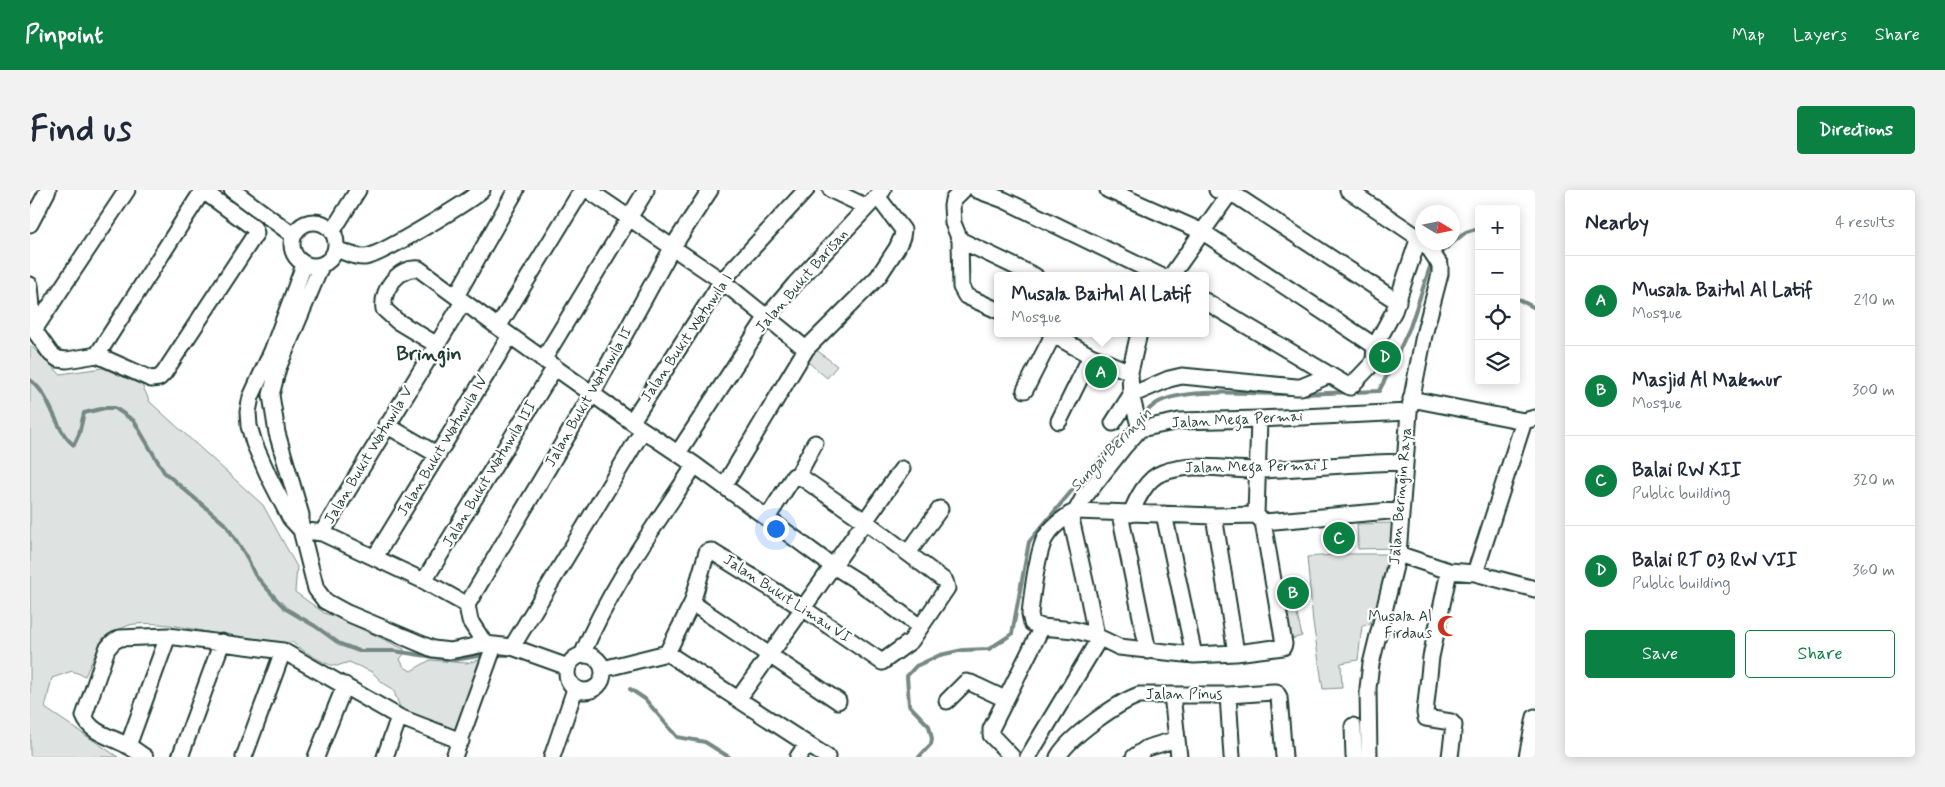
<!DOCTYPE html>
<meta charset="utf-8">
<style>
:root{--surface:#fff;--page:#f2f2f3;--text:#1f2937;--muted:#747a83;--line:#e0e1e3;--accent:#0b8043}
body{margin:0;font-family:Mynerve,sans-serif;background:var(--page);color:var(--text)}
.controls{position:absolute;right:15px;top:15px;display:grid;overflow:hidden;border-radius:5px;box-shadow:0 2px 12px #0003}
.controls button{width:45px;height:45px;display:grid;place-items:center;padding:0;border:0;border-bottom:1px solid var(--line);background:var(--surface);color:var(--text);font:25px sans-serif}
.compass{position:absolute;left:1385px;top:15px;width:45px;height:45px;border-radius:50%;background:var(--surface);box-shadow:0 2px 12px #0003;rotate:100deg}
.you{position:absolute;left:745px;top:338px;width:18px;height:18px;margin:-12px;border:4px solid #fff;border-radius:50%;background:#1a73e8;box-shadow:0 0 0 8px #1a73e833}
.badge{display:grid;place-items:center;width:32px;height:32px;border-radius:50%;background:var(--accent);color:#fff;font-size:16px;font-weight:700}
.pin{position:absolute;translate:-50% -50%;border:2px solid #fff;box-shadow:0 1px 5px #0006}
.popup{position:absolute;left:964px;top:82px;width:215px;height:65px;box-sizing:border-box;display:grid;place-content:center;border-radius:5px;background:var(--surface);filter:drop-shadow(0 1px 4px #0005);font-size:16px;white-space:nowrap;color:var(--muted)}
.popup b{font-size:19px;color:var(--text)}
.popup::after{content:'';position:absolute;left:50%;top:100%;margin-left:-10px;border:10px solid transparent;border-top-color:var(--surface)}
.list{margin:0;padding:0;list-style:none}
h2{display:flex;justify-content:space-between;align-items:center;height:65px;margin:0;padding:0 20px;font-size:21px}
h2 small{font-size:16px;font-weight:400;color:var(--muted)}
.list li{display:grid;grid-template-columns:32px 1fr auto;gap:15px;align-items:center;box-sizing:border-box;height:90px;padding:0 20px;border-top:1px solid var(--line)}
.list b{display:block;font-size:19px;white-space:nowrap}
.list p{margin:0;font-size:16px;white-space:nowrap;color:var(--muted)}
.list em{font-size:16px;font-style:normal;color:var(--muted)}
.actions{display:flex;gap:10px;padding:15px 20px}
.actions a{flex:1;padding:11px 0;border:1px solid var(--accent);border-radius:5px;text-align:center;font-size:18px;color:var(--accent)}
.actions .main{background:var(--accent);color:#fff}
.icon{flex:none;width:28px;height:28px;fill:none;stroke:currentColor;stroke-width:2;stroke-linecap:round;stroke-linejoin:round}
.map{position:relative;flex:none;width:1505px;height:567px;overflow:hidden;border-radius:5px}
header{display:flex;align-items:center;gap:30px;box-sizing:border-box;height:70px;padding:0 25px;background:var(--accent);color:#fff}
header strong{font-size:24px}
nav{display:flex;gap:28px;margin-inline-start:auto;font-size:18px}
.intro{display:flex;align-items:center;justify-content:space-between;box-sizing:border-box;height:120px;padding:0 30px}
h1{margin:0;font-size:35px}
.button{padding:12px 22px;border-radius:5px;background:var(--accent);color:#fff;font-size:18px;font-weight:700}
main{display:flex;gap:30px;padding:0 30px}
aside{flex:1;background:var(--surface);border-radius:5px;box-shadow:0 2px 12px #0003}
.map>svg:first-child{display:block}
.green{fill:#dee3e2;stroke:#7e908b}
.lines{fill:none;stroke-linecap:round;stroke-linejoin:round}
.stream{stroke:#758883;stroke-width:4}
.minor-casing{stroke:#1f3d34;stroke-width:19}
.minor{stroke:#fff;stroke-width:15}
.labels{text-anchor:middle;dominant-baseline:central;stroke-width:4.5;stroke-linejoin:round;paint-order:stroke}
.street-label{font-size:15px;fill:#1f3d34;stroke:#fff}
.poi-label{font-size:15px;fill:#1f3d34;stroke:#fff;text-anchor:end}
.water-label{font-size:16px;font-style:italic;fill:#4a625b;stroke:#fff}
.district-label{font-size:20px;font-weight:bold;fill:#1f3d34;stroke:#fff}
</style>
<header>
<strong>Pinpoint</strong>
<nav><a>Map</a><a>Layers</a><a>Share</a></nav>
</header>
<div class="intro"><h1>Find us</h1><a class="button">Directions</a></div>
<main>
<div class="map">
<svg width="1505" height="567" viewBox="0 0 1505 567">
<rect width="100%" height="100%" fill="#fff"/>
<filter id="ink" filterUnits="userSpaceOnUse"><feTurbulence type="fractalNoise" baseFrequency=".02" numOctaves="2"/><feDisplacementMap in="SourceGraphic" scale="10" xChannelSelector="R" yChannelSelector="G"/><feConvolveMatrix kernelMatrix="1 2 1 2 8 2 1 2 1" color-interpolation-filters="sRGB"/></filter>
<g filter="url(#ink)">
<!-- green -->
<path class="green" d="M0,155L30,184L73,178L112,195L120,212L233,315L267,377L265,402L294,423L307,427L374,459V464L370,469L374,477L381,481L400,470L436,473L453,469L428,542L371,520L363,499L353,493L342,482L319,472C315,473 311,475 307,476C296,476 270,459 262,452C213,459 157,429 105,434C95,435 83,443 73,448L55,486L42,481L22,488L15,518L88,567H0Z
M783,157L807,176L797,188L773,168Z
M1362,333L1363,358L1328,359L1327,334Z
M1318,364H1357L1352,400L1340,434L1332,436L1328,470L1311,473L1312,498L1293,499L1283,432L1277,367Z
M1266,420L1272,446L1258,450L1252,423Z"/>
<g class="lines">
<!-- stream -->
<path class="stream" d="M1407,66L1436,42L1449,38
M1486,108L1505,118
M0,190C22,205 25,242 44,255L49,244L54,223L75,218H85L104,231L134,282L196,335L215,364L225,385L248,411L256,419L285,436L310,454L329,461H364L424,470L455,465
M1271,204L1349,201L1361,178L1380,137L1402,71
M1113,225C1117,221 1122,216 1127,213C1157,196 1229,205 1264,204
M470,465H485
M600,499L615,509L647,547L675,552L699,567
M889,567L901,554L902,549L899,536L879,515L877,486L886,476L910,465L933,460L959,459L982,444L999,352L1054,286L1103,234"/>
<!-- minor casing -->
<g class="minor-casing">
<path id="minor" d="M202,0L263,45
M558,0L692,91L776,159
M801,0L837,17
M933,0L923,10L922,16L923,33L930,50L931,97L936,106L967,120
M947,0L974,10L1131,86
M1078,0L1173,42L1345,156
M1187,0L1208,7L1368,112
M1318,0L1392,50
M262 54a22 22 0 1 1 44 0a22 22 0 1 1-44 0Z
M0,34L18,0
M302,42L328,0
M930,50L1005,86
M306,59C315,62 325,68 335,67C350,66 438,12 452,0
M274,75L242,161L221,207L218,222L219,236L224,253L239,287L260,328L271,340L292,343L394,391L437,415L440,431L455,454
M291,76L248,178L241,205L247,243L271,325V340L286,399L295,411L317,423L403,459L420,461L455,454L482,457L538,477
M1141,86L1202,0
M0,95L4,140L21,164L28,169L37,170L67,165L121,189L129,188L134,183L226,43L224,38L172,0
M426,106L486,0
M1175,111L1320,197L1341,175L1344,170L1345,156L1364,121L1389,47
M468,137L552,0
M4,140L97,0
M1020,143L1061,166L1100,182
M1109,143L1100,182L1101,205L1110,239
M407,155L367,131L354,119C351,100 369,76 389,79L468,137L613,240L665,275L797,372L829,392L890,437
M67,165L173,0
M513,170L616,0
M995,200L1023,145
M1381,209L1494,231L1505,228
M602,231L692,91L776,0
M1029,231L1061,166
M1083,233L1101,205L1139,189L1152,186L1266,197H1271L1300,185
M356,235L408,265
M648,263L736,128L765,94L853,0
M768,285L785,253
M694,296L776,159L848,87L867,58L872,47L873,40L847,6
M1046,321L1052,310L1093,258L1110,239L1149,231L1229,229L1379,222
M1090,324L1118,461
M1101,324C1106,310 1117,288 1132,283C1164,271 1198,281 1230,280C1279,278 1327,273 1375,272
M1134,324L1164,465
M1226,325L1229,229
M1184,326L1206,463
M737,328L764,286L768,285
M292,343L433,112
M878,363L910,319
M1368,364L1419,381L1445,383L1494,231
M345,367L480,146
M1419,381L1401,467L1395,523L1396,528L1421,532L1424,535L1420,567
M1445,383L1505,399
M394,391L525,177
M662,413L808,511
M437,415L562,204L642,58L680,0
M1012,437L1044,440L1066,446L1089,457L1164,465L1206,463L1253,457L1254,454L1233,332
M482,457L613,240
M637,463L662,413L677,362L681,361L774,419L852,472L881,451L917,398L915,391L836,332L768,285
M637,463L797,567
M552,465C580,397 625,336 665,275
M537 483a18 18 0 1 1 36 0a18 18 0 1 1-36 0Z
M573,479L637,463
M1142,505L1149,567
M1198,505L1202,567
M709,508L872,279
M917,511L936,492L941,493L975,509
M1323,536L1324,567
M98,556L138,446
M115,567C109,563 104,559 98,556C83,547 61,544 54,526L77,459L83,452L90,448L138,446L253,461L369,527L431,551
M150,567L192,452
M214,567L253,461
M286,567L315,495
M355,567L369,527
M424,567L464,456
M522,567L545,499
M768,567L777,554
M982,567L961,545V539L1012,437L1002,433L1000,424C1002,405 1007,367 1014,350C1020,338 1034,327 1046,321L1184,326L1226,325L1233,332L1371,320
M998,567L1066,454V446L1059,409L1040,324
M1028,567C1039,547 1087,513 1109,505H1198L1243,502H1246L1249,507L1254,567
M1104,567L1117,558L1147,549
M1339,567L1338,498L1341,474L1368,364L1379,222L1394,145L1410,84V75L1395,52
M1497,567L1505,527"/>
</g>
<!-- minor -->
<use href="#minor" class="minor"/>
</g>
</g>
<!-- icons -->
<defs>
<g id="mosque-bare" transform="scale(1.725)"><path d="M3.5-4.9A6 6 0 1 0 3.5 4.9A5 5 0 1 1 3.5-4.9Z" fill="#c8321e" stroke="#fff" stroke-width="2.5" paint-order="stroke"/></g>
</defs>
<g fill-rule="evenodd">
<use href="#mosque-bare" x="1418" y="436"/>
</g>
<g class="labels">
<!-- street labels -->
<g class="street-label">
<text transform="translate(772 91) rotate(-49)">Jalan Bukit Barisan</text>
<text transform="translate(657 148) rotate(-56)">Jalan Bukit Watuwila I</text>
<text transform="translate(559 207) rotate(-60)">Jalan Bukit Watuwila II</text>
<text transform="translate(1207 230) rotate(-3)">Jalan Mega Permai</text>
<text transform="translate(413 256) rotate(-59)">Jalan Bukit Watuwila IV</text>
<text transform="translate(339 265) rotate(-59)">Jalan Bukit Watuwila V</text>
<text transform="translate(1227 277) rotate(-1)">Jalan Mega Permai I</text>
<text transform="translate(460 284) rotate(-59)">Jalan Bukit Watuwila III</text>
<text transform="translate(1371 306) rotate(-85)">Jalan Beringin Raya</text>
<text transform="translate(757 409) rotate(33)">Jalan Bukit Limau VI</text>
<text x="1154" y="505">Jalan Pinus</text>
</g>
<!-- poi labels -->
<g class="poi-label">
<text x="1402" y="427">Musala Al<tspan x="1402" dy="17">Firdaus</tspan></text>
</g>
<!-- water labels -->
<g class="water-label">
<text transform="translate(1081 260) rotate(-46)">Sungai Beringin</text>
</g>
<!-- district labels -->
<g class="district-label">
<text x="399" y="164">Bringin</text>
</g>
</g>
</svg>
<div class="controls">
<button>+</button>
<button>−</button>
<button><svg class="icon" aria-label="locate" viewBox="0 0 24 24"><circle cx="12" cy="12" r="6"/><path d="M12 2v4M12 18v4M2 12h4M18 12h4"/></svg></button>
<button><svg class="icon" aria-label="layers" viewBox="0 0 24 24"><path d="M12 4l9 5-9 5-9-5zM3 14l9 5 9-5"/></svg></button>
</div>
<svg class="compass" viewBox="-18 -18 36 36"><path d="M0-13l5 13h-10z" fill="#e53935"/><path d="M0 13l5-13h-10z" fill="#747a83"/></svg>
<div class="you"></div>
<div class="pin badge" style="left:1071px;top:182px">A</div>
<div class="popup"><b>Musala Baitul Al Latif</b>Mosque</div>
<div class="pin badge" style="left:1263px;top:403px">B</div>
<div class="pin badge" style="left:1309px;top:348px">C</div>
<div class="pin badge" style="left:1355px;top:167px">D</div>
</div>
<aside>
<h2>Nearby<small>4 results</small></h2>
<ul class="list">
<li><span class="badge">A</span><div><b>Musala Baitul Al Latif</b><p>Mosque</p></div><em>210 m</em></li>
<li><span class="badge">B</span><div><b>Masjid Al Makmur</b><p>Mosque</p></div><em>300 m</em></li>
<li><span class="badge">C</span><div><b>Balai RW XII</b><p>Public building</p></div><em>320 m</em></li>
<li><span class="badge">D</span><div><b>Balai RT 03 RW VII</b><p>Public building</p></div><em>360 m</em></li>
</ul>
<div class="actions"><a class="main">Save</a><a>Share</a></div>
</aside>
</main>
